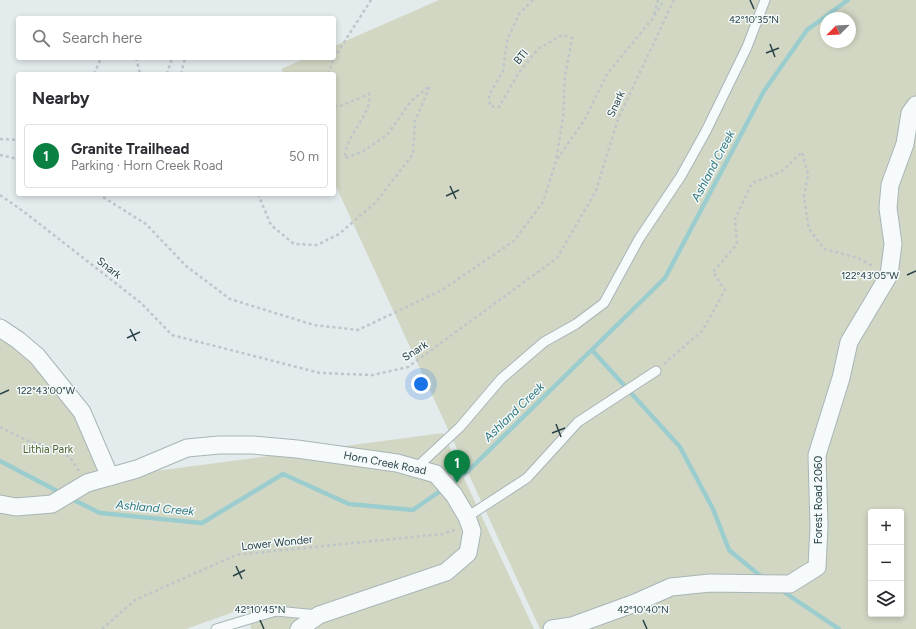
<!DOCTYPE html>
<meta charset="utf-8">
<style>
:root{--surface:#fff;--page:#f7f7f7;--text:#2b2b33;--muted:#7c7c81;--line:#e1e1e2;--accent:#0b8043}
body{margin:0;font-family:Figtree,sans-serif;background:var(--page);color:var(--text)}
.controls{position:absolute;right:12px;bottom:12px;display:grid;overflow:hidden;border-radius:4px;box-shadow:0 2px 6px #0003}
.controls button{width:36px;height:36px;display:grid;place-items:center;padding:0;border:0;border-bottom:1px solid var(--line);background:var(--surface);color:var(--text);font:20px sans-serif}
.compass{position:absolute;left:820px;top:12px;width:36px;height:36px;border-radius:50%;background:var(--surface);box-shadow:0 2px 6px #0003;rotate:246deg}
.you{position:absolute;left:421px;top:384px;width:14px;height:14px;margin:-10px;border:3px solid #fff;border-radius:50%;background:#1a73e8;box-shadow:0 0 0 6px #1a73e833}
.badge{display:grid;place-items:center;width:26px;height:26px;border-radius:50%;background:var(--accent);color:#fff;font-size:13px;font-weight:700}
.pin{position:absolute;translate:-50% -33px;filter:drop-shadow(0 1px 2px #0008)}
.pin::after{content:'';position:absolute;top:21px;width:14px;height:12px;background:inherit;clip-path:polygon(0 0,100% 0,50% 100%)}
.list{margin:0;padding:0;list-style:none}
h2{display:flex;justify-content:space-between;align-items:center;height:52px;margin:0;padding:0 16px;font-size:17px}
h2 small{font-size:13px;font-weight:400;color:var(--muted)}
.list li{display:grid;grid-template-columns:26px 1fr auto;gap:12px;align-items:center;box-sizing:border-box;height:64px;margin:0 8px 8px;padding:0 8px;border:1px solid var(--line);border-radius:4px}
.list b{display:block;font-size:15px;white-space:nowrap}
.list p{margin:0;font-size:13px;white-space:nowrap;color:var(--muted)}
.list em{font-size:13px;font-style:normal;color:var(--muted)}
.icon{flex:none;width:22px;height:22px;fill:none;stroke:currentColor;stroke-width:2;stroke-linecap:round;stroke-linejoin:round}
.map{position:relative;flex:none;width:916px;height:629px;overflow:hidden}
.search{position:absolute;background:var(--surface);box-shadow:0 2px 6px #0003;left:16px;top:16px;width:320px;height:44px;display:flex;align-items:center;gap:10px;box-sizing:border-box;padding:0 14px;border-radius:4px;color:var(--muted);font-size:15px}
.panel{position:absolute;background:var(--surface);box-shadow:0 2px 6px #0003;left:16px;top:72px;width:320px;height:124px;border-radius:4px}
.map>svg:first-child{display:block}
.green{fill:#d2d7c4;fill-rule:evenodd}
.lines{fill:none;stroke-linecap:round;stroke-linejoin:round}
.stream{stroke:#9bcdcf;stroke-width:4.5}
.lane-casing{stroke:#a7b5b8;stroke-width:11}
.street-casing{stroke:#a7b5b8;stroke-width:19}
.path{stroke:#bdc6c8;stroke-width:2.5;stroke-dasharray:3 3;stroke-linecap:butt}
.lane{stroke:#f7fafa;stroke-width:9}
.street{stroke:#f7fafa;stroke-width:17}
.ticks{fill:none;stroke:#294247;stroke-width:1.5}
.labels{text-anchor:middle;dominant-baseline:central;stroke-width:3;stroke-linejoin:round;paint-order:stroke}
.street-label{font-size:11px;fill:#294247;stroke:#f3f9f9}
.park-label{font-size:11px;fill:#546435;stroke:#f3f9f9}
.water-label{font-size:12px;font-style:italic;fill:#2f787f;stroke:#f3f9f9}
.ticks-label{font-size:10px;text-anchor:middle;fill:#294247;stroke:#f3f9f9;stroke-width:3;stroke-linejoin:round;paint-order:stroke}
</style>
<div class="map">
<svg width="916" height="629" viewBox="0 0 916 629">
<rect width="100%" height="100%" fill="#e3ebed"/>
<!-- green -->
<path class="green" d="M439,0H916V629H540L334,182V74H284L281,69L306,58H334V46ZM826,18H850V42H826ZM871,512H901V614H871Z
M0,328L61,384L110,477L443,433L534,629H251L248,607L186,629H0Z"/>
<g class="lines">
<!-- stream -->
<path class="stream" d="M592,350L680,447L713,509L729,550L763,578
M0,461L61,493
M449,484L468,471L665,278L764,91L807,30L848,0
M70,498L100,513L202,523L283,474L349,504L413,510L443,489
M781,590L839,629"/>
<!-- lane casing -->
<g class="lane-casing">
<path id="lane" d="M416,468L460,427L501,379L544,342L576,324L604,303L639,239L681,176L706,131L747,47L765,0
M467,517L527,478L578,422L656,371
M216,629L276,611L318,615"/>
</g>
<!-- street casing -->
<g class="street-casing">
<path id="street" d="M0,328L18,340L37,356L82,412L110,477
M0,504L16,507L52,504L87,483L137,469L187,448L219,445H253L297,449L397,463L436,474L454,495L467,517L472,531L468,553L446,572L319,615L299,629
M552,629L572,626L635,603L671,587L710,583L790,584L817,567L819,527L817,455L841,378L849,342L889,275L893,244L888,208L890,185L905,144L910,113L916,105"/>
</g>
<!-- path -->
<path class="path" d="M533,0L519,14L507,41L503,71L489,95L490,106L499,107L518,74L538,49L562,35L572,38L565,76L563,119L556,159
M654,14L658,0
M136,58L140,74
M334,58L371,0
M94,74L101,58
M167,74L172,58
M181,74L185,58
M328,74L334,58
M0,139L18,140
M0,155L18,159
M98,194L146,224L186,266L230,299L314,325L358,330L442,290L514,241L543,202L556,161L585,119L607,74L653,18L664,0
M258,194L271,225L294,244L317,245L339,234L376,202L413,154L415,121L430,86L412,100L387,135L362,152L345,158C344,136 374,113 369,94L338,107L334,105
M0,195L23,211L141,303L172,335L320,373L373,375L408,367L557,258L596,191L618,119L674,0
M664,364L703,330L725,290L713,272L737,244L735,219L752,183L781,172L802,152L808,174L804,197L809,229L824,249L858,258L874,267
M0,427L26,440L53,448L70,457L79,471
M102,629L135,600L236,555L442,534L455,530"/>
<!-- lane -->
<use href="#lane" class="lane"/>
<!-- street -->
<use href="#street" class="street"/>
</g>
<!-- ticks -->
<path class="ticks" d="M750,0L754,9M770,44L775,57M766,53L779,48M450,186L456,199M446,196L459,190M907,275L916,271M130,329L136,341M127,338L140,332M0,394L9,390M556,424L561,437M552,433L565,428M236,566L242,579M233,576L245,570M260,620L264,629M643,620L647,629"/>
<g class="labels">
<!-- street labels -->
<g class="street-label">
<text transform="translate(521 57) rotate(-51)">BTI</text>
<text transform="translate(616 104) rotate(-66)">Snark</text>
<text transform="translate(109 268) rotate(38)">Snark</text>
<text transform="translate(415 351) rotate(-33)">Snark</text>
<text transform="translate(385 463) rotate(11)">Horn Creek Road</text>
<text transform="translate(818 500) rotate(-90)">Forest Road 2060</text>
<text transform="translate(277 543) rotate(-6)">Lower Wonder</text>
</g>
<!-- park labels -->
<g class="park-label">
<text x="48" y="449">Lithia Park</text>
</g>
<!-- water labels -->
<g class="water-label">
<text transform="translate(713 166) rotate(-62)">Ashland Creek</text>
<text transform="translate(514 412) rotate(-44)">Ashland Creek</text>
<text transform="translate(155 508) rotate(5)">Ashland Creek</text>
</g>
</g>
<g class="ticks-label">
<text x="754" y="23">42°10'35"N</text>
<text x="870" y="279">122°43'05"W</text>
<text x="46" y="394">122°43'00"W</text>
<text x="260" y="613">42°10'45"N</text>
<text x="643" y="613">42°10'40"N</text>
</g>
</svg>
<div class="controls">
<button>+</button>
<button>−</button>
<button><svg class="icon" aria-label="layers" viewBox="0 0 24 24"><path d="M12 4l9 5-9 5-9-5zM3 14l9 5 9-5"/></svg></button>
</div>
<svg class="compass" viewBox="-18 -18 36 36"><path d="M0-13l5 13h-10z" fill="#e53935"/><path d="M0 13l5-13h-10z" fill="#7c7c81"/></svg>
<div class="you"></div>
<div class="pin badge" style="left:457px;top:483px">1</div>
<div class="search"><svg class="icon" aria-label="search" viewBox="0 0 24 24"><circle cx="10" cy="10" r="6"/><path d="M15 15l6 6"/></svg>Search here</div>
<section class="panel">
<h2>Nearby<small></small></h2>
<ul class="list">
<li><span class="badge">1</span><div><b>Granite Trailhead</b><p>Parking · Horn Creek Road</p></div><em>50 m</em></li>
</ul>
</section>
</div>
